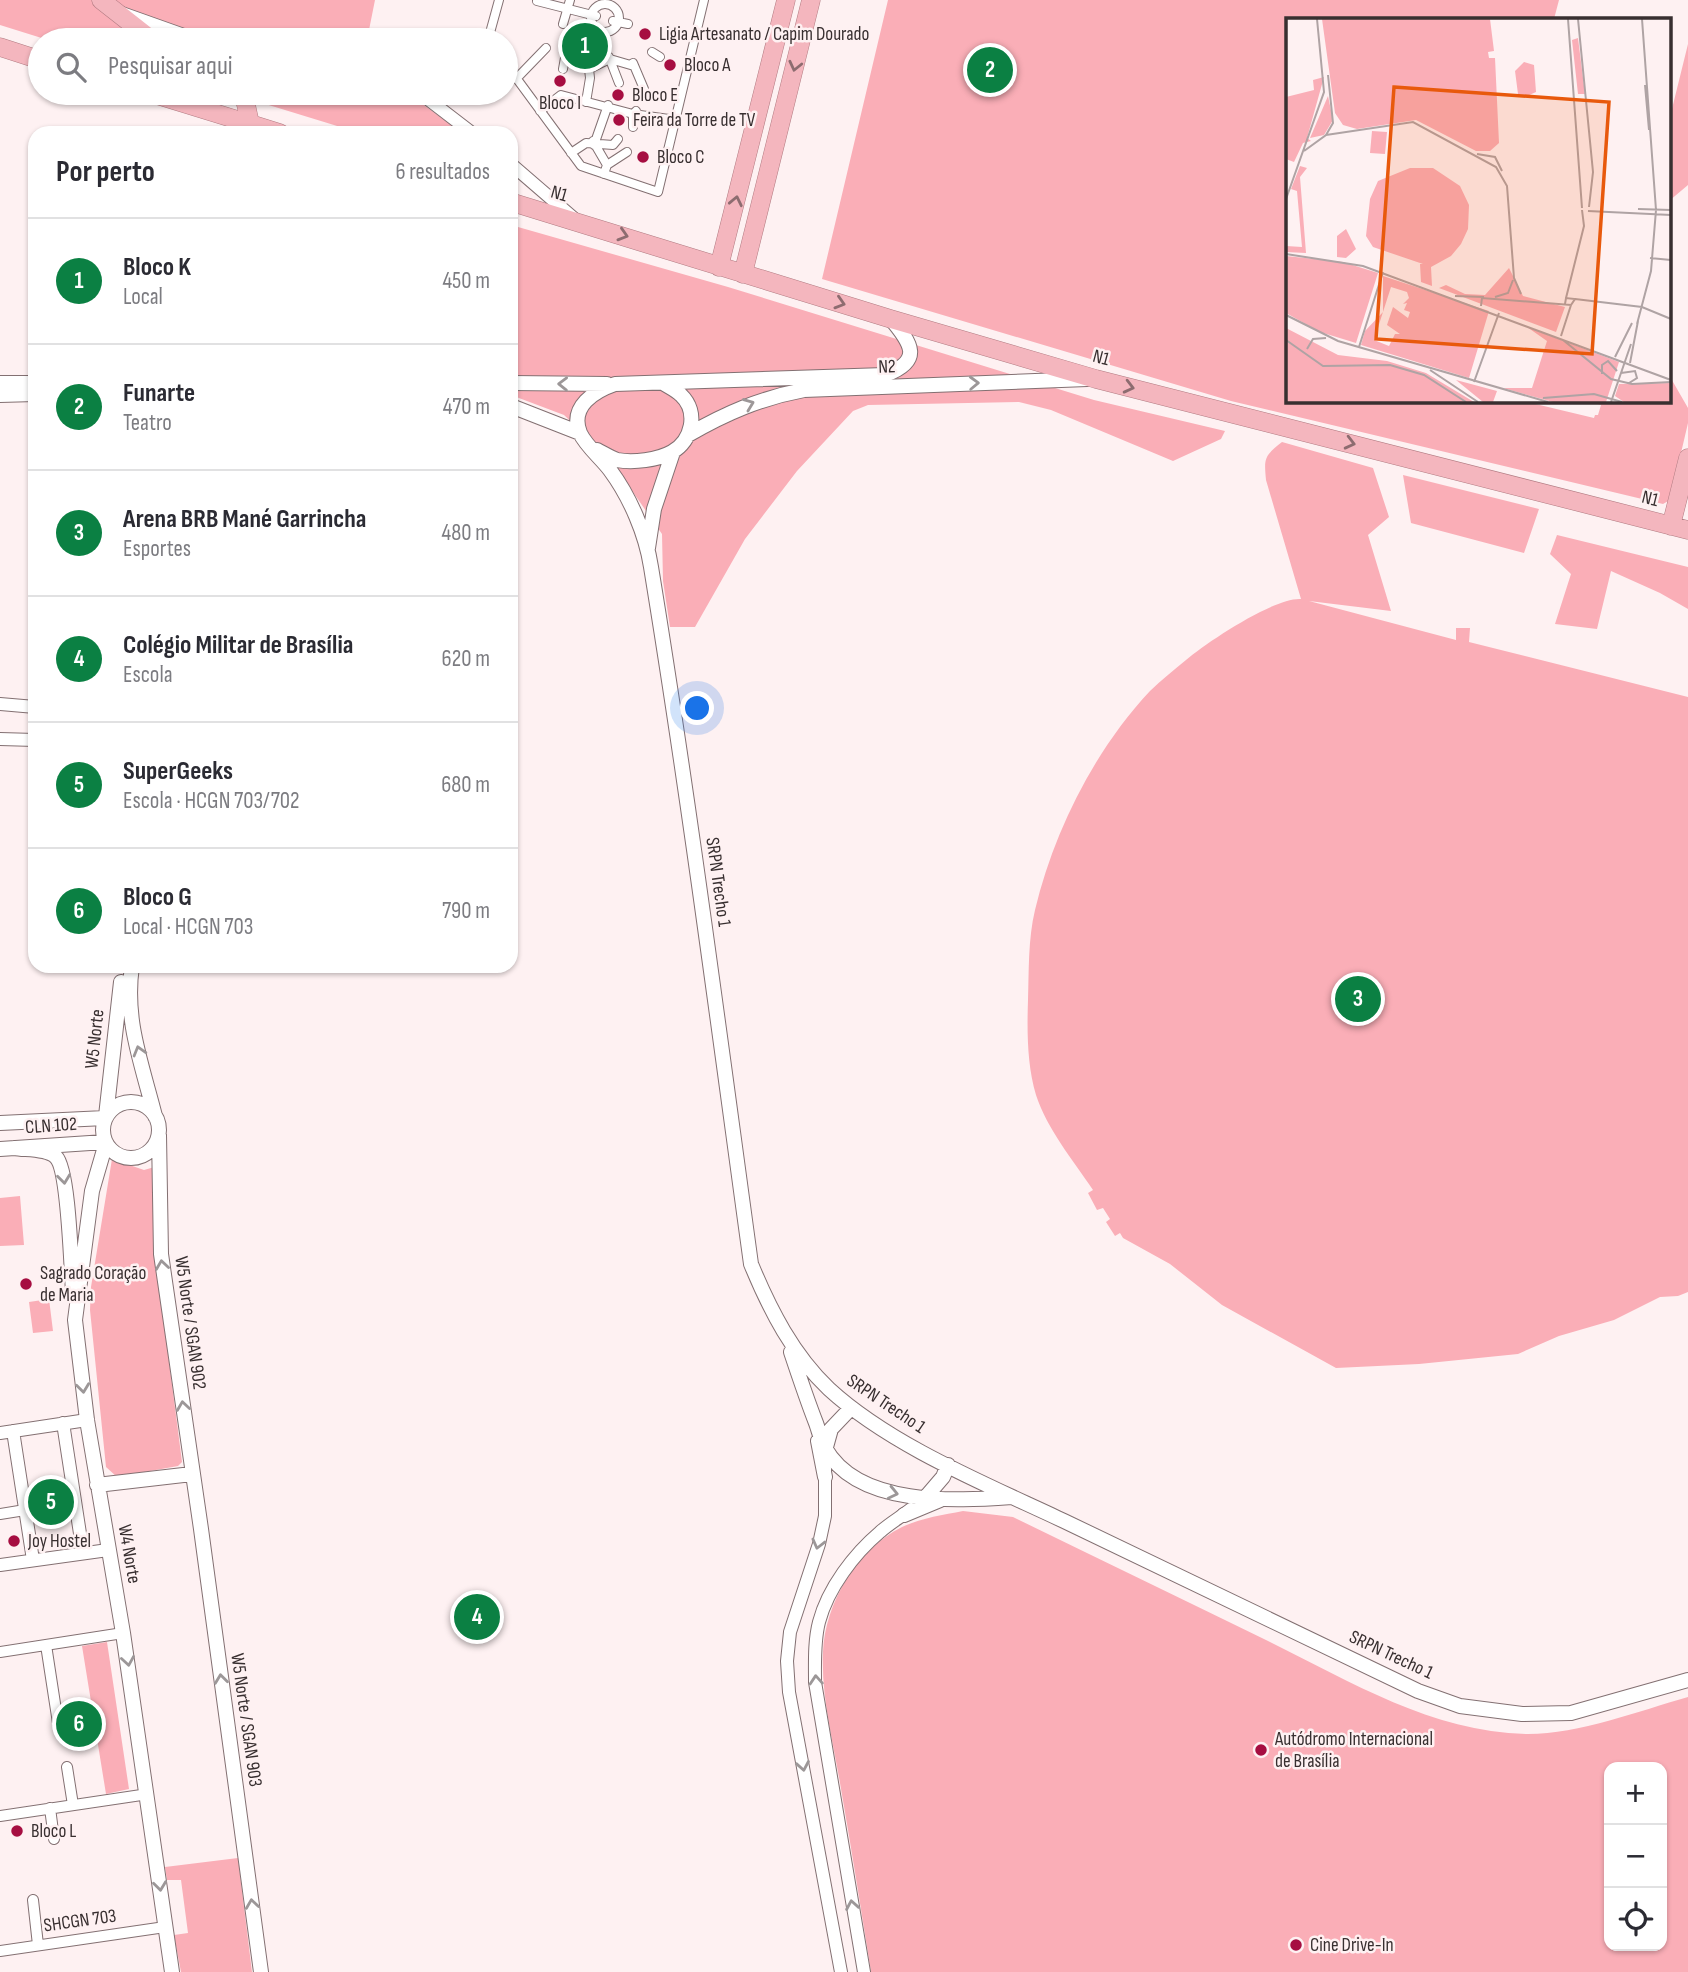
<!DOCTYPE html>
<html lang="pt">
<meta charset="utf-8">
<style>
:root{--surface:#fff;--page:#f7f7f7;--text:#2b2b33;--muted:#7c7c81;--line:#e1e1e2;--accent:#0b8043}
body{margin:0;font-family:"Sofia Sans Condensed",sans-serif;background:var(--page);color:var(--text)}
.controls{position:absolute;right:21px;bottom:21px;display:grid;overflow:hidden;border-radius:14px;box-shadow:0 2px 5px #0004}
.controls button{width:63px;height:63px;display:grid;place-items:center;padding:0;border:0;border-bottom:2px solid var(--line);background:var(--surface);color:var(--text);font:35px sans-serif}
.you{position:absolute;left:698px;top:709px;width:24px;height:24px;margin:-18px;border:5px solid #fff;border-radius:50%;background:#1a73e8;box-shadow:0 0 0 10px #1a73e833}
.badge{display:grid;place-items:center;width:46px;height:46px;border-radius:50%;background:var(--accent);color:#fff;font-size:23px;font-weight:700}
.pin{position:absolute;translate:-50% -50%;border:4px solid #fff;box-shadow:0 2px 7px #0006}
.list{margin:0;padding:0;list-style:none}
h2{display:flex;justify-content:space-between;align-items:center;height:91px;margin:0;padding:0 28px;font-size:30px}
h2 small{font-size:23px;font-weight:400;color:var(--muted)}
.list li{display:grid;grid-template-columns:46px 1fr auto;gap:21px;align-items:center;box-sizing:border-box;height:126px;padding:0 28px;border-top:2px solid var(--line)}
.list b{display:block;font-size:26px;white-space:nowrap}
.list p{margin:0;font-size:23px;white-space:nowrap;color:var(--muted)}
.list em{font-size:23px;font-style:normal;color:var(--muted)}
.icon{flex:none;width:38px;height:38px;fill:none;stroke:currentColor;stroke-width:2;stroke-linecap:round;stroke-linejoin:round}
.map{position:relative;flex:none;width:1688px;height:1972px;overflow:hidden}
.search{position:absolute;background:var(--surface);box-shadow:0 2px 5px #0004;left:28px;top:28px;width:490px;height:77px;display:flex;align-items:center;gap:18px;box-sizing:border-box;padding:0 24px;border-radius:38px;color:var(--muted);font-size:26px}
.panel{position:absolute;background:var(--surface);box-shadow:0 2px 5px #0004;left:28px;top:126px;width:490px;height:847px;border-radius:21px}
.map>svg:first-child{display:block}
.green{fill:#faaeb7;fill-rule:evenodd}
.lines{fill:none;stroke-linecap:round;stroke-linejoin:round}
.pedestrian-casing{stroke:#837072;stroke-width:10}
.minor-casing{stroke:#837072;stroke-width:12}
.tertiary-casing{stroke:#837072;stroke-width:14}
.secondary-casing{stroke:#837072;stroke-width:16}
.trunk-casing{stroke:#b17b82;stroke-width:19}
.pedestrian{stroke:#fff;stroke-width:8}
.minor{stroke:#fff;stroke-width:10}
.tertiary{stroke:#fff;stroke-width:12}
.secondary{stroke:#fff;stroke-width:14}
.trunk{stroke:#f4b6be;stroke-width:18}
.oneway{stroke:#8d6c70}
.oneway2{stroke:#9c9798}
.poi-dot{fill:#a60e41;stroke:#fef1f2;stroke-width:2.5}
.labels{text-anchor:middle;dominant-baseline:central;stroke-width:5;stroke-linejoin:round;paint-order:stroke}
.poi-label{font-size:19px;fill:#382f30;stroke:#fef1f2;text-anchor:start}
.street-label{font-size:19px;fill:#382f30;stroke:#fef1f2}
.inset-road{fill:none;stroke:#afa3a4;stroke-width:2}
.view{fill:#e8590c;fill-opacity:0.15;stroke:#e8590c;stroke-width:3.5}
.inset-edge{fill:none;stroke:#382f30;stroke-width:3.5}
</style>
<div class="map">
<svg width="1688" height="1972" viewBox="0 0 1688 1972">
<rect width="100%" height="100%" fill="#fef1f2"/>
<!-- green -->
<path class="green" d="M0,0H375L367,40H48L0,25Z
M888,0H1559L1554,19H1287V401H1523L1594,418L1595,415H1598L1601,405L1598,404L1599,401H1669V375L1688,408V423L1670,500L1663,504L1231,401L822,279Z
M1688,44V185L1669,201V121Z
M230,93H403L409,94L462,133H360Z
M511,225L728,287L1094,400L1225,431L1221,439L1173,461L1051,410L1019,402L868,405L853,411L797,471L745,539L695,627H670L663,581L662,534L610,459L564,415L511,395Z
M1282,442L1373,468L1389,517L1368,535L1391,611L1309,601L1456,640V628H1470L1469,642L1688,697V1292L1678,1296L1660,1297L1614,1320L1559,1336L1518,1354L1419,1364L1336,1368L1222,1305L1170,1264L1123,1238L1120,1233L1115,1236L1106,1222L1110,1219L1103,1208L1097,1210L1088,1193L1093,1190C1073,1160 1047,1129 1036,1095C1027,1065 1027,1031 1028,1000C1029,971 1028,939 1035,910C1054,831 1094,751 1150,691C1161,680 1174,670 1186,660C1207,642 1275,597 1301,599L1266,480C1264,458 1264,456 1282,442Z
M1403,475L1539,509L1524,553L1411,523Z
M1557,535L1688,567V609L1660,593L1611,571L1597,629L1555,624L1571,574L1550,554Z
M112,1159L144,1170L158,1166C148,1218 157,1270 164,1322C170,1369 176,1415 182,1462L178,1466L117,1477L106,1467L90,1310L91,1287Z
M20,1196L24,1245L0,1246V1198Z
M49,1299L53,1331L33,1333L29,1302Z
M963,1511L1013,1517C1097,1558 1182,1599 1266,1640C1350,1681 1431,1732 1528,1734C1579,1734 1639,1711 1688,1697V1972H871C861,1909 851,1846 840,1783C833,1741 821,1696 823,1652C825,1603 857,1549 902,1527C921,1518 943,1515 963,1511ZM1662,1767V1946H1609V1767Z
M107,1642L129,1789L106,1794L82,1646Z
M238,1858L252,1972H181L174,1935L188,1933L181,1880H167L165,1867Z"/>
<g class="lines">
<!-- pedestrian casing -->
<g class="pedestrian-casing">
<path id="pedestrian" d="M537,1L596,16
M591 18a14 14 0 1 1 28 0a14 14 0 1 1-28 0Z
M613,21L628,24
M563,24L570,0
M488,40L499,0
M652,52L660,57
M609,57L619,83
M633,63L644,89
M506,64L581,166L658,192L704,0
M563,69L567,47
M516,79L546,48
M586,102L590,78L589,69L610,59L634,66
M540,111L561,95L633,114L676,120
M633,127V114L636,111
M593,141L607,165
M594,145L608,105
M571,153L586,143L613,145L618,139
M604,174L607,165L627,152"/>
</g>
<!-- minor casing -->
<g class="minor-casing">
<path id="minor" d="M0,1514L25,1510
M46,1645L58,1723
M0,1652L123,1633
M67,1767L73,1805
M50,1808L54,1839
M0,1816L148,1794
M33,1900L38,1945
M0,1951L165,1927"/>
</g>
<!-- tertiary casing -->
<g class="tertiary-casing">
<path id="tertiary" d="M122,13L198,40
M420,93L472,133
M511,164L577,221
M0,704L35,707
M0,739L35,740
M63,1423L83,1553
M13,1431L33,1560
M0,1433L87,1420
M825,1468V1516L819,1544L790,1632L787,1661L789,1692L841,1972
M0,1565L108,1550
M864,1972L815,1682C815,1663 814,1641 819,1622C828,1588 854,1554 880,1532C890,1523 901,1517 911,1509"/>
</g>
<!-- secondary casing -->
<g class="secondary-casing">
<path id="secondary" d="M891,319C912,344 923,361 885,375L615,384C595,391 569,406 580,433C586,446 601,458 610,470C630,497 646,534 651,567C689,799 719,1031 751,1264C770,1310 793,1355 829,1389C891,1446 988,1485 1064,1521C1182,1577 1300,1634 1418,1691L1460,1706L1522,1714L1571,1713L1688,1680
M0,383H35
M511,383L607,384
M0,395L35,394
M511,406L580,433
M688,435C726,413 761,398 804,390L1087,379
M597,450C603,453 611,458 617,460C633,463 658,460 672,452C692,441 699,412 681,395C676,390 669,387 663,383
M648,548L654,509L673,452
M132,966C124,1020 142,1064 155,1116
M103 1130a28 28 0 1 1 56 0a28 28 0 1 1-56 0Z
M106,1116L121,982
M0,1123L105,1118
M159,1135L161,1254L201,1529L261,1972
M106,1143L92,1191L75,1320L87,1420L123,1633L172,1972
M14,1148C26,1150 47,1148 56,1157C69,1170 71,1268 73,1291
M0,1149L105,1142
M791,1352C799,1376 807,1400 816,1423C819,1431 821,1441 825,1448C858,1507 955,1501 1012,1497
M818,1441L825,1477
M826,1447L831,1429L851,1408
M97,1485L192,1474
M925,1498L943,1477L948,1465
M904,1515L940,1500"/>
</g>
<!-- trunk casing -->
<g class="trunk-casing">
<path id="trunk" d="M101,0L152,40
M0,47L40,60
M150,93L280,133
M236,93L245,100L250,123
M511,202L891,319L1096,379L1688,530
M719,267L786,0
M743,274L811,0
M1671,526L1688,458"/>
</g>
<!-- pedestrian -->
<use href="#pedestrian" class="pedestrian"/>
<!-- minor -->
<use href="#minor" class="minor"/>
<!-- tertiary -->
<use href="#tertiary" class="tertiary"/>
<!-- secondary -->
<use href="#secondary" class="secondary"/>
<!-- trunk -->
<use href="#trunk" class="trunk"/>
</g>
<!-- one-way arrows -->
<defs><path id="oneway-chevron" d="M-2-3.5L2.5 0L-2 3.5" fill="none" stroke-width="1.6" stroke-linecap="round" stroke-linejoin="round" transform="scale(1.75)"/></defs>
<g class="oneway">
<use href="#oneway-chevron" transform="translate(795 66) rotate(103)"/>
<use href="#oneway-chevron" transform="translate(736 201) rotate(-78)"/>
<use href="#oneway-chevron" transform="translate(623 235) rotate(17)"/>
<use href="#oneway-chevron" transform="translate(840 303) rotate(17)"/>
<use href="#oneway-chevron" transform="translate(1129 387) rotate(14)"/>
<use href="#oneway-chevron" transform="translate(1350 443) rotate(14)"/>
</g>
<g class="oneway2">
<use href="#oneway-chevron" transform="translate(974 383) rotate(-2)"/>
<use href="#oneway-chevron" transform="translate(563 384) rotate(-179)"/>
<use href="#oneway-chevron" transform="translate(749 404) rotate(-21)"/>
<use href="#oneway-chevron" transform="translate(139 1051) rotate(-106)"/>
<use href="#oneway-chevron" transform="translate(64 1179) rotate(83)"/>
<use href="#oneway-chevron" transform="translate(162 1265) rotate(-98)"/>
<use href="#oneway-chevron" transform="translate(83 1388) rotate(83)"/>
<use href="#oneway-chevron" transform="translate(183 1406) rotate(-98)"/>
<use href="#oneway-chevron" transform="translate(893 1493) rotate(13)"/>
<use href="#oneway-chevron" transform="translate(818 1544) rotate(104)"/>
<use href="#oneway-chevron" transform="translate(128 1661) rotate(81)"/>
<use href="#oneway-chevron" transform="translate(221 1679) rotate(-97)"/>
<use href="#oneway-chevron" transform="translate(816 1680) rotate(-94)"/>
<use href="#oneway-chevron" transform="translate(803 1766) rotate(80)"/>
<use href="#oneway-chevron" transform="translate(160 1886) rotate(83)"/>
<use href="#oneway-chevron" transform="translate(252 1904) rotate(-98)"/>
<use href="#oneway-chevron" transform="translate(852 1905) rotate(-100)"/>
</g>
<!-- markers -->
<g class="poi-dot">
<circle cx="645" cy="34" r="7"/>
<circle cx="670" cy="65" r="7"/>
<circle cx="560" cy="81" r="7"/>
<circle cx="618" cy="95" r="7"/>
<circle cx="619" cy="120" r="7"/>
<circle cx="643" cy="157" r="7"/>
<circle cx="26" cy="1284" r="7"/>
<circle cx="14" cy="1541" r="7"/>
<circle cx="1261" cy="1750" r="7"/>
<circle cx="17" cy="1831" r="7"/>
<circle cx="1296" cy="1945" r="7"/>
</g>
<g class="labels">
<!-- poi labels -->
<g class="poi-label">
<text x="659" y="34">Ligia Artesanato / Capim Dourado</text>
<text x="684" y="65">Bloco A</text>
<text x="632" y="95">Bloco E</text>
<text x="560" y="103" text-anchor="middle">Bloco I</text>
<text x="633" y="120">Feira da Torre de TV</text>
<text x="657" y="157">Bloco C</text>
<text x="40" y="1273">Sagrado Coração<tspan x="40" dy="22">de Maria</tspan></text>
<text x="28" y="1541">Joy Hostel</text>
<text x="1275" y="1739">Autódromo Internacional<tspan x="1275" dy="22">de Brasília</tspan></text>
<text x="31" y="1831">Bloco L</text>
<text x="1310" y="1945">Cine Drive-In</text>
</g>
<!-- street labels -->
<g class="street-label">
<text transform="translate(559 194) rotate(16)">N1</text>
<text transform="translate(1101 358) rotate(15)">N1</text>
<text transform="translate(887 367) rotate(-2)">N2</text>
<text transform="translate(1650 499) rotate(14)">N1</text>
<text transform="translate(718 882) rotate(82)">SRPN Trecho 1</text>
<text transform="translate(95 1039) rotate(-84)">W5 Norte</text>
<text transform="translate(51 1126) rotate(-4)">CLN 102</text>
<text transform="translate(190 1323) rotate(82)">W5 Norte / SGAN 902</text>
<text transform="translate(886 1404) rotate(34)">SRPN Trecho 1</text>
<text transform="translate(129 1554) rotate(80)">W4 Norte</text>
<text transform="translate(1391 1655) rotate(25)">SRPN Trecho 1</text>
<text transform="translate(246 1720) rotate(82)">W5 Norte / SGAN 903</text>
<text transform="translate(80 1921) rotate(-8)">SHCGN 703</text>
</g>
</g>
<!-- overview -->
<g transform="translate(1286 18)">
<rect width="385" height="385" fill="#fef1f2"/>
<path d="M36,1H204L208,33L202,34L203,40H209L213,125L204,133H190L130,102L71,111L57,107L49,95ZM292,20L299,76H292L286,22ZM238,44L248,47L250,74L241,78L232,76L229,53ZM38,59L21,120L25,123L17,125L8,144L0,141V79L28,72L27,62ZM42,78L47,102L38,117L24,120ZM86,113L101,114L99,136L84,135ZM14,148L21,150L14,159L20,235L0,234V228L16,229L11,173L5,171ZM124,150H147L174,168L183,187L182,211L175,226L165,238L145,249L146,268L135,264L134,246H137L87,229L80,218L84,181L92,163ZM60,211L70,231L60,240L51,239V218ZM0,238L57,244L92,255L70,325L34,314L0,295ZM223,250L237,278L279,289L270,314L153,270L160,267L179,276L199,277ZM97,258L203,293L183,360L75,327L79,313L97,294ZM105,269L121,274L123,280L117,286L121,285L118,292L124,294L122,300L107,289L101,307L114,316H109L103,328L88,322ZM241,309L333,344L320,384H267L217,370H246L261,323ZM0,310L52,337L101,343L140,355L188,384H0ZM170,362L211,373L207,384H197ZM385,365V384H338L329,378L333,366Z" fill="#faaeb7" fill-rule="evenodd"/>
<path class="inset-road" d="M282,1L296,190M292,1L307,154L303,189M359,67L363,112M40,117L127,104L210,149L221,168L228,260L235,276M18,133L40,117L47,105L42,57M191,136L209,139L216,153M0,181L38,74L31,1M352,191L385,192M302,193L385,197M0,236L77,248L385,362M364,240L385,242M169,278L198,279M209,279L222,275L227,262M280,280L298,208L296,192M289,281L356,289L385,301M195,288L196,280L285,287L289,281L280,280L279,286M0,297L52,323L262,384M351,306L365,253L370,192L356,1M275,318L285,287M0,322L37,348L104,347L138,357L180,384M277,322L325,361L346,366L385,364M73,329L97,254M21,331L27,321L40,320M329,339L346,305M344,345L352,303M144,352L192,384M335,355L349,353L351,360L343,365M316,356V347L322,343L331,353M188,364L213,295M257,380L308,376L336,384M325,384L345,326"/>
<path class="view" d="M108,69L323,84L306,336L90,321Z"/>
<rect width="385" height="385" class="inset-edge"/>
</g>
</svg>
<div class="controls">
<button>+</button>
<button>−</button>
<button><svg class="icon" aria-label="locate" viewBox="0 0 24 24"><circle cx="12" cy="12" r="6"/><path d="M12 2v4M12 18v4M2 12h4M18 12h4"/></svg></button>
</div>
<div class="you"></div>
<div class="pin badge" style="left:585px;top:46px">1</div>
<div class="pin badge" style="left:990px;top:70px">2</div>
<div class="pin badge" style="left:1358px;top:999px">3</div>
<div class="pin badge" style="left:477px;top:1617px">4</div>
<div class="pin badge" style="left:51px;top:1502px">5</div>
<div class="pin badge" style="left:79px;top:1724px">6</div>
<div class="search"><svg class="icon" aria-label="search" viewBox="0 0 24 24"><circle cx="10" cy="10" r="6"/><path d="M15 15l6 6"/></svg>Pesquisar aqui</div>
<section class="panel">
<h2>Por perto<small>6 resultados</small></h2>
<ul class="list">
<li><span class="badge">1</span><div><b>Bloco K</b><p>Local</p></div><em>450 m</em></li>
<li><span class="badge">2</span><div><b>Funarte</b><p>Teatro</p></div><em>470 m</em></li>
<li><span class="badge">3</span><div><b>Arena BRB Mané Garrincha</b><p>Esportes</p></div><em>480 m</em></li>
<li><span class="badge">4</span><div><b>Colégio Militar de Brasília</b><p>Escola</p></div><em>620 m</em></li>
<li><span class="badge">5</span><div><b>SuperGeeks</b><p>Escola · HCGN 703/702</p></div><em>680 m</em></li>
<li><span class="badge">6</span><div><b>Bloco G</b><p>Local · HCGN 703</p></div><em>790 m</em></li>
</ul>
</section>
</div>
